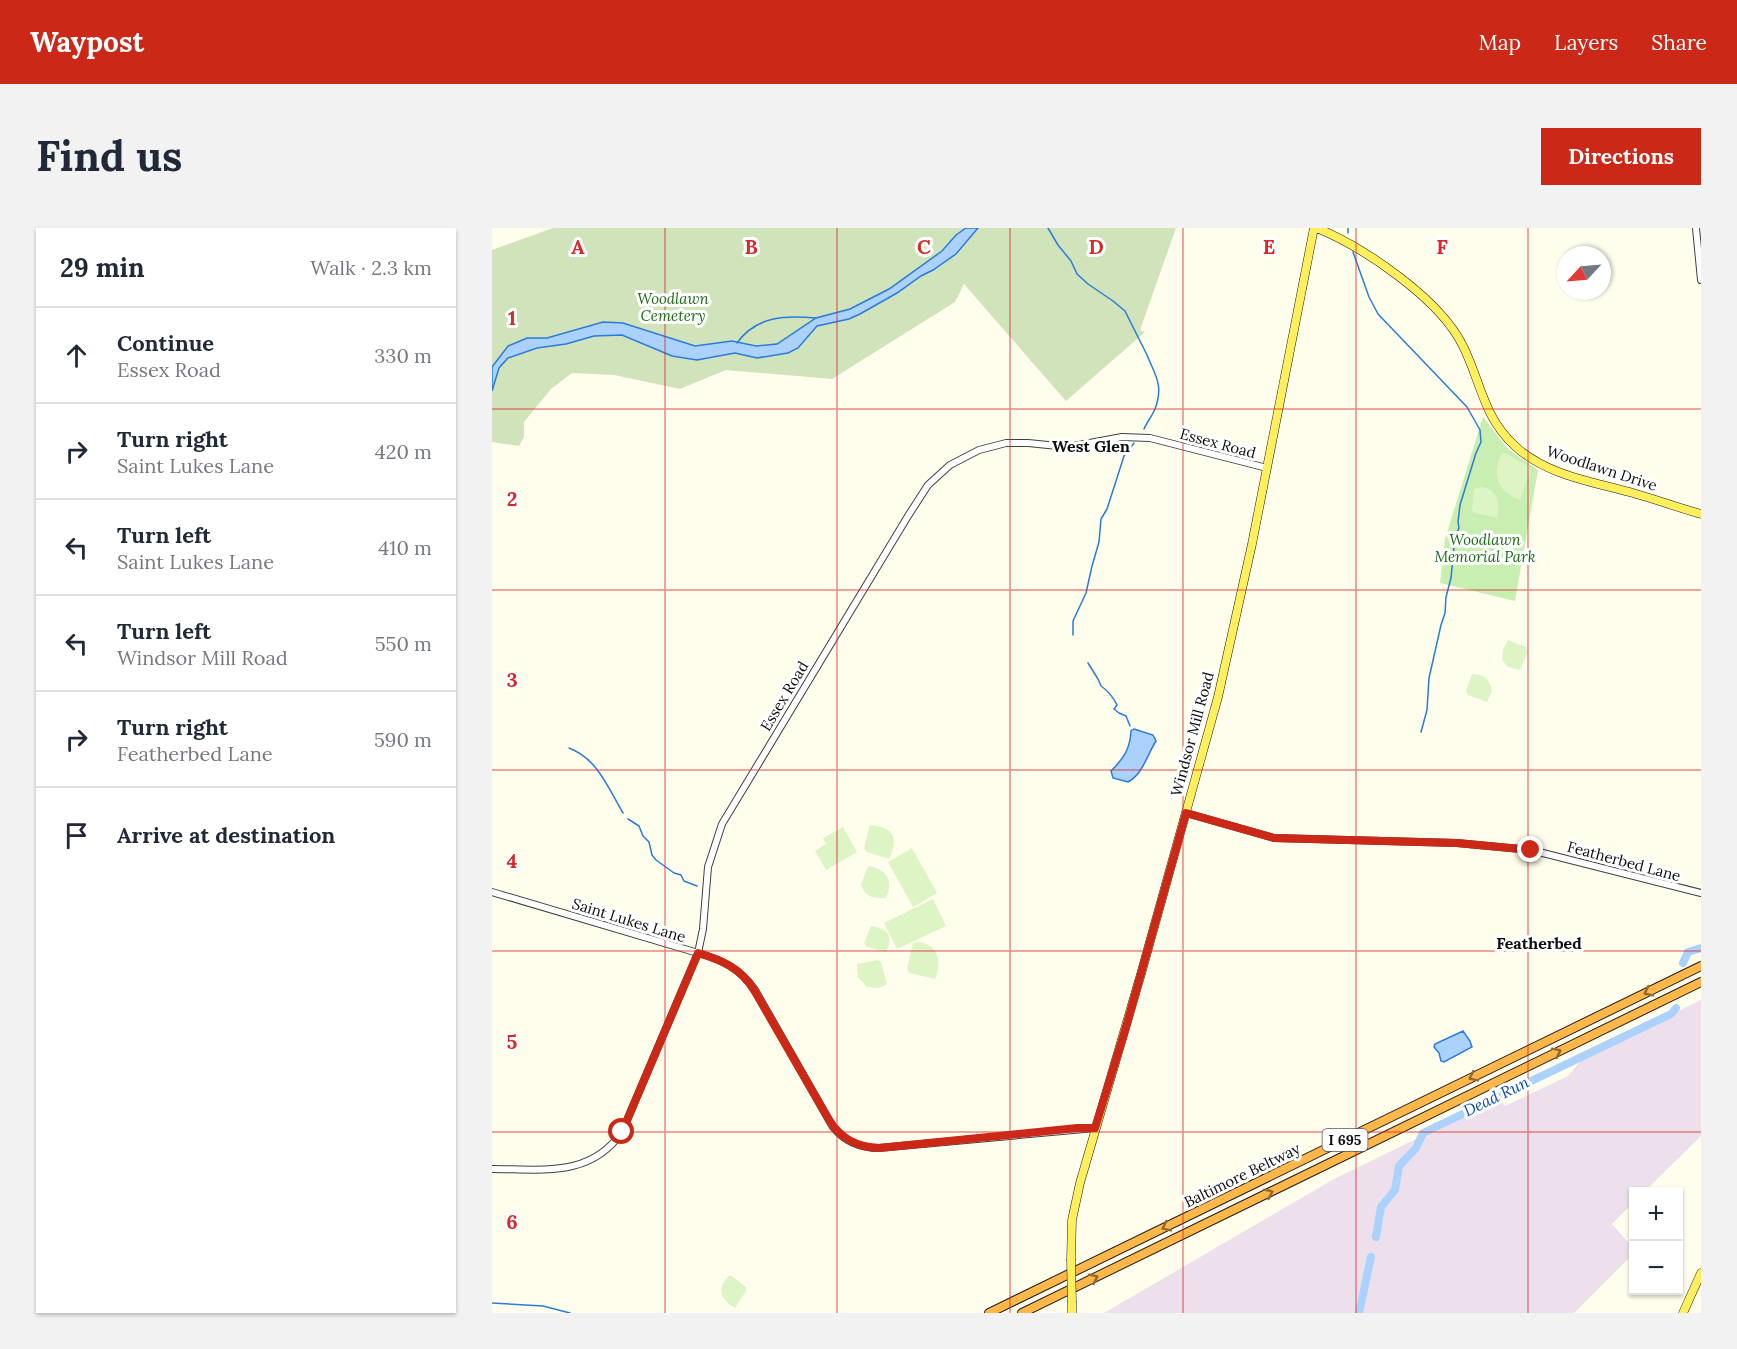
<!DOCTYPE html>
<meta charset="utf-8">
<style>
:root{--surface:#fff;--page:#f2f2f3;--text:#1f2937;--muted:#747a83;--line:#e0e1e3;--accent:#cb2817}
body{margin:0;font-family:Lora,serif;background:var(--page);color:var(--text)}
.controls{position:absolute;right:18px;bottom:18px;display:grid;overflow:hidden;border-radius:0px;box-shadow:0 2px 4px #0004}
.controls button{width:54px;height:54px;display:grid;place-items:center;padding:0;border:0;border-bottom:2px solid var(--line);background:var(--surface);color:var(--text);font:30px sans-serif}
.compass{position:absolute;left:1065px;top:18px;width:54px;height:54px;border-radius:50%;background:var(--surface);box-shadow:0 2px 4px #0004;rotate:244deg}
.stop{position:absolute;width:18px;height:18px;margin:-14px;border:4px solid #cb2817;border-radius:50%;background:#fff}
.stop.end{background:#cb2817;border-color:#fff;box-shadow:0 2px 6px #0008}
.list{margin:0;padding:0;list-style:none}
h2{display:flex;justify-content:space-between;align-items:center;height:78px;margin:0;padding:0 24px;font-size:26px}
h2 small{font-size:20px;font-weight:400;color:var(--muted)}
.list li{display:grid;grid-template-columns:39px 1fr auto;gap:18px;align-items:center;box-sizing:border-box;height:96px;padding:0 24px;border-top:2px solid var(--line)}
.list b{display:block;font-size:22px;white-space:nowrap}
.list p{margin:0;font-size:20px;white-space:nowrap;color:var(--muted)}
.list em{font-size:20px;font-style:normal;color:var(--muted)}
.icon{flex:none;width:33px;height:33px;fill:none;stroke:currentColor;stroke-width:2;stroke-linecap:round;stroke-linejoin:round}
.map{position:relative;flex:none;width:1209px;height:1085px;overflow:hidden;border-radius:0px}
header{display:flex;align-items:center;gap:36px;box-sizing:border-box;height:84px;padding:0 30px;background:var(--accent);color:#fff}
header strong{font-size:28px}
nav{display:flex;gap:33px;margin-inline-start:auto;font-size:21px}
.intro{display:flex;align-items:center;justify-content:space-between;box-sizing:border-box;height:144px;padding:0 36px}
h1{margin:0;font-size:42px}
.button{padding:15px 27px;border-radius:0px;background:var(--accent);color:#fff;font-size:21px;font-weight:700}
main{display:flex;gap:36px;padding:0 36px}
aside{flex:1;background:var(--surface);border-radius:0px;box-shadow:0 2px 4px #0004}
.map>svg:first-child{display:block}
.industrial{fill:#ede0ec}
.green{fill:#c8eeb2}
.cemetery{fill:#d0e3bb}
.pitch{fill:#ddf4c4}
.water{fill:#abd2fc;stroke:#2a7bdb;stroke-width:1.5}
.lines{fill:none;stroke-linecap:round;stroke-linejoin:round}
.stream{stroke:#2a7bdb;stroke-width:1.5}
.river{stroke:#abd2fc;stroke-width:8}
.minor-casing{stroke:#404040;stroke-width:8}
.major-casing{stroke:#1e1e1e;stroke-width:9}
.highway-casing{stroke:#1e1e1e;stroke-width:10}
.minor{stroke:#fff;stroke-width:6}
.major{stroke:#ffef5c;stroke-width:8}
.highway{stroke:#ffb74a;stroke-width:8}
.major-bridge-casing{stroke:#1e1e1e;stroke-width:9;stroke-linecap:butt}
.major-bridge{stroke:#ffef5c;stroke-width:8}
.oneway{stroke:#926a2f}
.route{stroke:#cb2817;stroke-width:8}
.grid{fill:none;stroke:#d62828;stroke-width:1.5;stroke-opacity:0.55}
.labels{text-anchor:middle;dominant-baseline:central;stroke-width:6;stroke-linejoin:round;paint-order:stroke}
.shield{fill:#fff;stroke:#565656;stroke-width:1.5}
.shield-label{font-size:14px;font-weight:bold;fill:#0d0d0d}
.park-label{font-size:15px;font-style:italic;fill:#1c6b17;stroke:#fff}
.street-label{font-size:15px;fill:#0d0d0d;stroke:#fff}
.neighbourhood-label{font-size:16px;font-weight:bold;fill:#0d0d0d;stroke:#fff}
.water-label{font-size:16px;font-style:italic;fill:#0a4dab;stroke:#fff}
.grid-label{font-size:20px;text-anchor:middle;font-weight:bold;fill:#d62828;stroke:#fff;stroke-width:6;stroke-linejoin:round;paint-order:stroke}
</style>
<header>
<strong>Waypost</strong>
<nav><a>Map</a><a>Layers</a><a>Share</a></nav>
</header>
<div class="intro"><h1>Find us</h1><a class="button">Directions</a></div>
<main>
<aside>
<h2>29 min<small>Walk · 2.3 km</small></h2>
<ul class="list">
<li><svg class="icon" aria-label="ahead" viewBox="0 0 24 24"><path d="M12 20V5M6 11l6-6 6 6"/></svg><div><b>Continue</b><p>Essex Road</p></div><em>330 m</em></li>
<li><svg class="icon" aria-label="right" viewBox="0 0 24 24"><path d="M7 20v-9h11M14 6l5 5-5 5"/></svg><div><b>Turn right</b><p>Saint Lukes Lane</p></div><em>420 m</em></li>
<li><svg class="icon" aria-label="left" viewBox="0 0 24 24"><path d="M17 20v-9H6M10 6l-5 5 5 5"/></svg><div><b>Turn left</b><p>Saint Lukes Lane</p></div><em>410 m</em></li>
<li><svg class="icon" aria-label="left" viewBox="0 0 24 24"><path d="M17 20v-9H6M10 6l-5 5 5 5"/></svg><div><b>Turn left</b><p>Windsor Mill Road</p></div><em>550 m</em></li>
<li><svg class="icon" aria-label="right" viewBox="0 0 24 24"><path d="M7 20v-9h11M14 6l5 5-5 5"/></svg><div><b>Turn right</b><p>Featherbed Lane</p></div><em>590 m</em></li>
<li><svg class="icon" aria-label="arrive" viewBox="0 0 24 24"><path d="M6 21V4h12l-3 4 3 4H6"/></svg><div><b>Arrive at destination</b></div></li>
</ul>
</aside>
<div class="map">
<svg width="1209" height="1085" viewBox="0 0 1209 1085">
<rect width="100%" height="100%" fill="#fffeec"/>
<!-- industrial -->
<path class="industrial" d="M1209,772V908L1153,963L1142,964L1141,975L1120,996L1141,1020V1026L1082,1085H612L842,951L1006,871L1013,878L1076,848L1091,830Z"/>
<!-- green -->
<path class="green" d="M991,189L1016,221L1046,242L1023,373L948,355L953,311Z"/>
<!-- cemetery -->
<path class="cemetery" d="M61,0H684L648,102L653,104L574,173L472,56L463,74L340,151L234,142L188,161L122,147L80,145L59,161L32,194V209L27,218L0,214V22Z"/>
<!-- pitch -->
<path class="pitch" d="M1011,224L1036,238L1038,243L1028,272C1005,263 998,246 1011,224Z
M990,259C1007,261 1007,276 1005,290L983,285L980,282L982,261Z
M1016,412L1034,419L1036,424L1028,442L1016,439L1010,432L1011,422Z
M980,446C992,446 998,451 1000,463L995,474L976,467L974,463Z
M378,597C402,599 407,610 397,631L375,624L372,620Z
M351,599L365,624L334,642L323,623L334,616L331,610Z
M420,620L445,665L421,679L396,634Z
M376,638C395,641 402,653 394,670C382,671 373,669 369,657Z
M441,671L454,698L405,721L392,695Z
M379,698C396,700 402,708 394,724L375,719L372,715Z
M427,714C447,717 450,734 443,751L417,745L415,741L421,715Z
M386,732L389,734L395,757L386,760L375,759L366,749L365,736Z
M238,1047L254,1059V1063L243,1080C228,1072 224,1059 238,1047Z"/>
<!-- water -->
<path class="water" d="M474,0H486L464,26L441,42L429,48L405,65L368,86L357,91L325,98L306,120L296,125L265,130L243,125L205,132L180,128L130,107L102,108L74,116L45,120L16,130L7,140L0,163V139L16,118L35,110H55L111,94L131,95L203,118L240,113L264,118L285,116L324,90L358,81L397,61L450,23L464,7Z
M642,501L661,507L664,513C655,527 651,546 636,554L621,550L619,543C632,530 638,521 639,503Z
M971,803L978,813L980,819L952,834L949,833L947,825L942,819L943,816Z"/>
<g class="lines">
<!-- stream -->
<path class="stream" d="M556,0L566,17L579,33L585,46L596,56L621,73L633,83L655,127C663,147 672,157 663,181C660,188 655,194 652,201
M856,5V0
M861,24L877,69L886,86L975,179L988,202L989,214L984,225L968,277L966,294L967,300L963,309L959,350L954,369L953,385L949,397L937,450L935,482L929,504
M245,115C264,88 294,87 324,90
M581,407V393L594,365L600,338L607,314L609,291L615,281L632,228L642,215
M596,435L606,451L609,458C615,462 622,470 625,477L622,481L627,485L634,488L638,498
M77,520C106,531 116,560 131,585
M136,591L147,598L151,608L157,614L160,627L164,632L182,645L189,647L192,653L205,658
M0,1075L51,1078L78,1085"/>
<!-- river -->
<path class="river" d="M1191,735L1196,724L1209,720
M884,1009L889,979L903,962L907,938L924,920L931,905L1179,786L1184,780
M867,1085L879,1029"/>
<!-- minor casing -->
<g class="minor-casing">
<path id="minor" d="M1204,0L1209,52
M694,585L782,610L965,615L1039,622L1209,665
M0,664L206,725C230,732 248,740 263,762L341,899C353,914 369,920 387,920L603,900
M0,941C50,941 98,950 130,904L206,725L211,701L216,639L230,596L416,288L436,257L458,237L487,222L514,215H536L576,219L630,209L658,210L775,240"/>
</g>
<!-- major casing -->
<g class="major-casing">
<path id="major" d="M825,0C873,20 948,71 971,118C989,154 991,189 1023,218C1055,248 1103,254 1144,266C1166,272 1187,280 1209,286
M579,1031L580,992L588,955L649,746L726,469L760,316L822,0
M580,1075V1085
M1191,1085L1209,1045"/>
</g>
<!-- highway casing -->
<g class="highway-casing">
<path id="highway" d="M497,1085L1209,738
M530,1085L1209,754"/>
</g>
<!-- minor -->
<use href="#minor" class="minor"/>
<!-- major -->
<use href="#major" class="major"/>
<!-- highway -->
<use href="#highway" class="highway"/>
<!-- major-bridge casing -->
<g class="major-bridge-casing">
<path id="major-bridge" d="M579,1031L580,1075"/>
</g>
<!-- major-bridge -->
<use href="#major-bridge" class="major-bridge"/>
</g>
<!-- one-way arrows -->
<defs><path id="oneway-chevron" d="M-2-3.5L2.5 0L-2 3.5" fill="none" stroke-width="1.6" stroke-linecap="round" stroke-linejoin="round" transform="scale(1.5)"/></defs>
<g class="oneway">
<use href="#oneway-chevron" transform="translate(1156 764) rotate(154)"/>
<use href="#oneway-chevron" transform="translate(1065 824) rotate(-26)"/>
<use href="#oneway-chevron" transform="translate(981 849) rotate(154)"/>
<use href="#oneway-chevron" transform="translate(777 965) rotate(-26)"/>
<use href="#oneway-chevron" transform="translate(674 999) rotate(154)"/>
<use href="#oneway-chevron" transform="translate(602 1050) rotate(-26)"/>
</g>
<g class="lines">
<!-- route -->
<path class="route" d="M130,904L206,725C230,732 248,740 262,762L337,892C349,911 365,919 387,920L585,900H603L634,799L694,585L782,610L965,615L1039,622"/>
</g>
<!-- grid -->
<path class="grid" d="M173,0V1085M345,0V1085M518,0V1085M691,0V1085M864,0V1085M1036,0V1085M0,181H1209M0,362H1209M0,542H1209M0,723H1209M0,904H1209"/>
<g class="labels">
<!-- shield labels -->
<rect class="shield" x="830.5" y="901" width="45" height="22" rx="4.5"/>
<g class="shield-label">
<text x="853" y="912">I 695</text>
</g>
<!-- park labels -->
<g class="park-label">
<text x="181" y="70">Woodlawn<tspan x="181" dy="17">Cemetery</tspan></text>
<text x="993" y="311">Woodlawn<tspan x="993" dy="17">Memorial Park</tspan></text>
</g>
<!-- street labels -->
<g class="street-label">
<text transform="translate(726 215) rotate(15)">Essex Road</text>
<text transform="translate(1110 240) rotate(18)">Woodlawn Drive</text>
<text transform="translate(292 468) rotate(-59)">Essex Road</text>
<text transform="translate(700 506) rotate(-75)">Windsor Mill Road</text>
<text transform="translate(1132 633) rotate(15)">Featherbed Lane</text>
<text transform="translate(137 692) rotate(17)">Saint Lukes Lane</text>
<text transform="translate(750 947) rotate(-26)">Baltimore Beltway</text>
</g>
<!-- neighbourhood labels -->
<g class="neighbourhood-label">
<text x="599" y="218">West Glen</text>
<text x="1047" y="715">Featherbed</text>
</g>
<!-- water labels -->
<g class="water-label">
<text transform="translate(1004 868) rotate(-26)">Dead Run</text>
</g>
</g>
<g class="grid-label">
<text x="86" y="26">A</text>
<text x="259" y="26">B</text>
<text x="432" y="26">C</text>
<text x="604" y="26">D</text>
<text x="777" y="26">E</text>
<text x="950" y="26">F</text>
<text x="20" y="97">1</text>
<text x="20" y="278">2</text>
<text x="20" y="459">3</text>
<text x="20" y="640">4</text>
<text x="20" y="821">5</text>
<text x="20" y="1001">6</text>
</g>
</svg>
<div class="controls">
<button>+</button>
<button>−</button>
</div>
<svg class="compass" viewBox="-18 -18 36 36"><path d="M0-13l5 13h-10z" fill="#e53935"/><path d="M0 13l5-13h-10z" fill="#747a83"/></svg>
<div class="stop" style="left:130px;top:904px"></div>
<div class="stop end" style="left:1039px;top:622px"></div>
</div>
</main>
